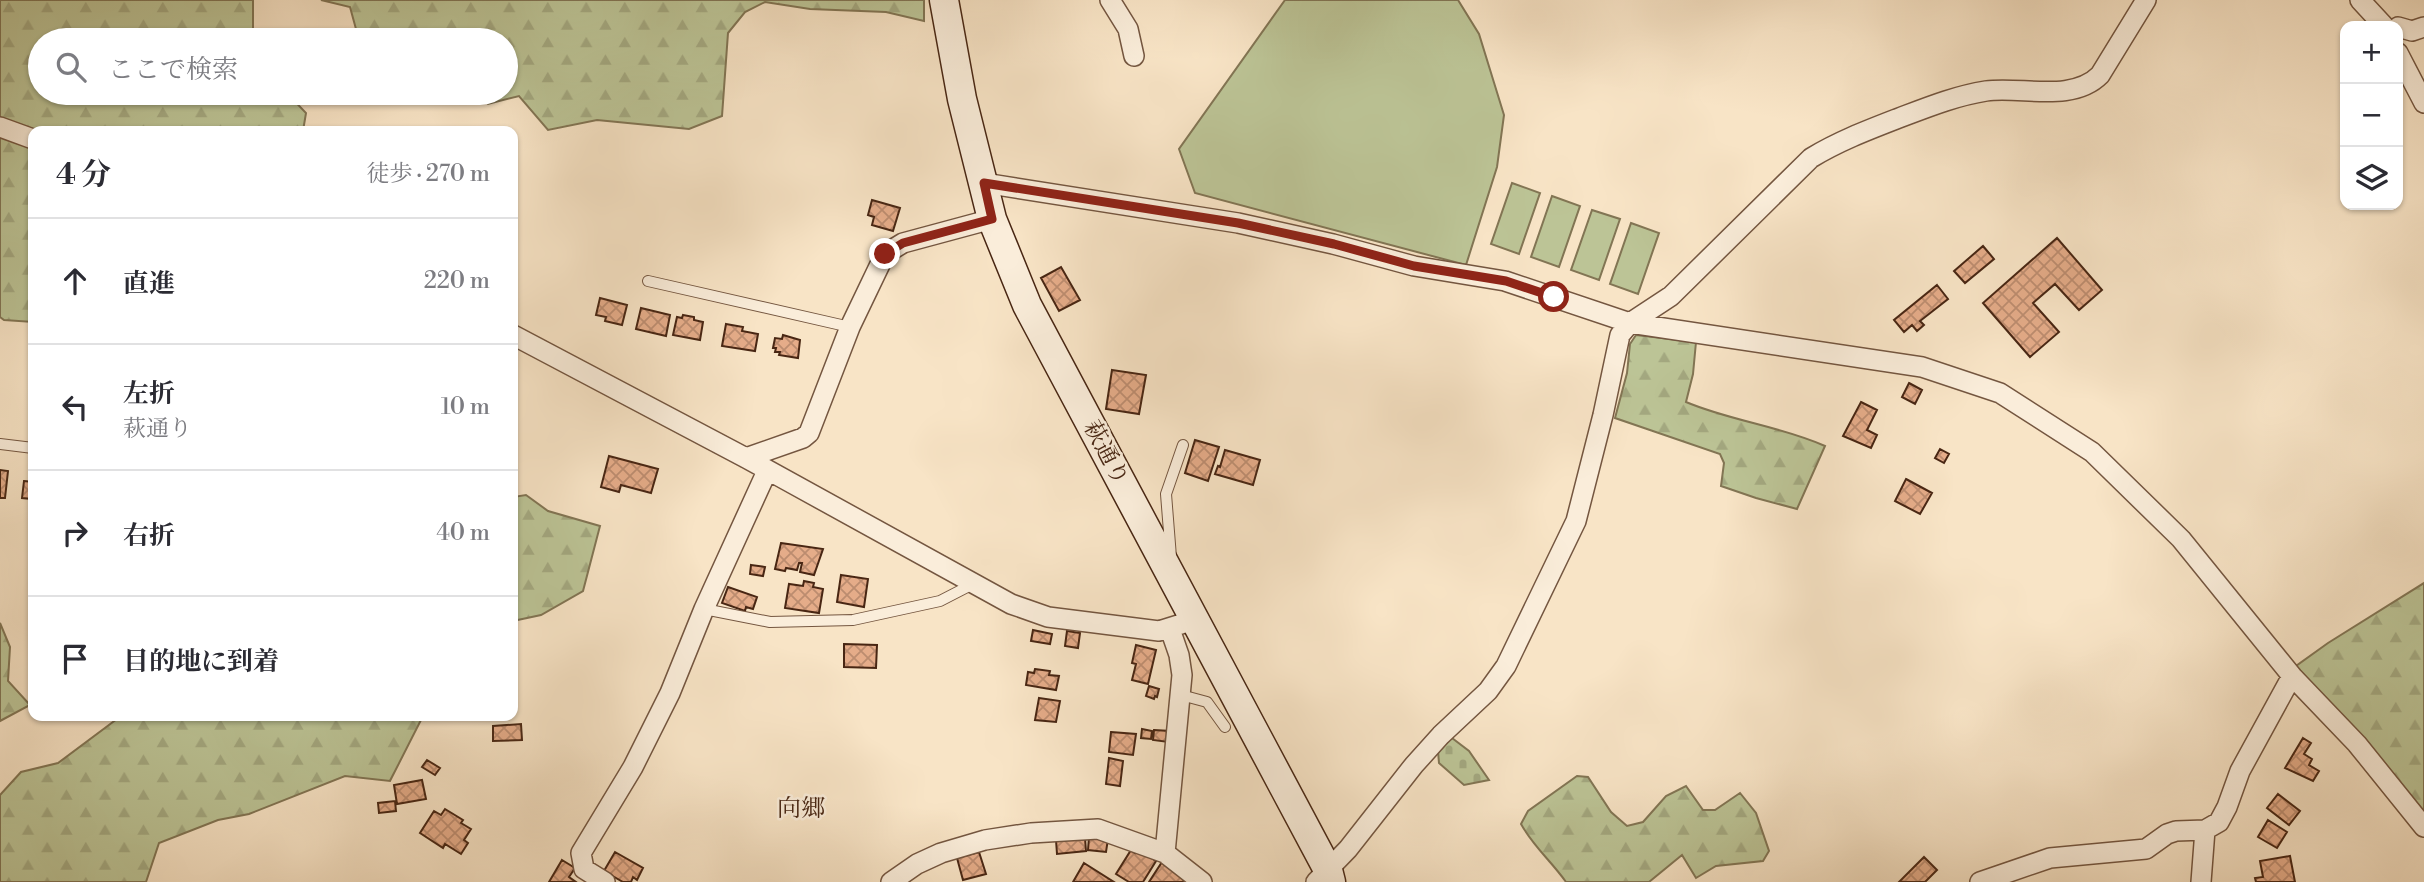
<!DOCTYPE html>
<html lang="ja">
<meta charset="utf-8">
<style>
:root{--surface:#fff;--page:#f7f7f7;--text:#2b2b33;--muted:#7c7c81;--line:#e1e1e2}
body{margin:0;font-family:"Libre Bodoni","Noto Serif JP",serif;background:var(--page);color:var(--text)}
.controls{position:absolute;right:21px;top:21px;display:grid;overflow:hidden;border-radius:14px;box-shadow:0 2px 5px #0004}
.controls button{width:63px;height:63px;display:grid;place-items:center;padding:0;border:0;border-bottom:2px solid var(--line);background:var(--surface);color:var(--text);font:35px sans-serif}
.stop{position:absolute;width:21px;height:21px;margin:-16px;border:5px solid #8f2418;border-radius:50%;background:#fff}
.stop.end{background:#8f2418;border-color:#fff;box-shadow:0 2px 7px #0008}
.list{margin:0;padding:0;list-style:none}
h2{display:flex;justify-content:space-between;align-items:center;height:91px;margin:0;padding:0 28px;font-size:30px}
h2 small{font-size:23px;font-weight:400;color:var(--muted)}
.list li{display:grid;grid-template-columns:46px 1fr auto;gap:21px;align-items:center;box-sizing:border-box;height:126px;padding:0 28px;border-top:2px solid var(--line)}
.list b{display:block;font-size:26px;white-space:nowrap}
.list p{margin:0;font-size:23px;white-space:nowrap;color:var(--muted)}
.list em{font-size:23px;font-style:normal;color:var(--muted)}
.icon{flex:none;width:38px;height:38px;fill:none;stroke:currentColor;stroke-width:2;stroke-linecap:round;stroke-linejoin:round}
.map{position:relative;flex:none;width:2424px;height:882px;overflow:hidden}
.search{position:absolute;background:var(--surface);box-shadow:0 2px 5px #0004;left:28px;top:28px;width:490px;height:77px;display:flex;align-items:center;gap:18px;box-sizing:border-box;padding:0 24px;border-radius:38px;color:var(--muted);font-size:26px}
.panel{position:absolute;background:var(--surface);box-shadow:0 2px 5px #0004;left:28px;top:126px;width:490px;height:595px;border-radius:14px}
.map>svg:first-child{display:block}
.forest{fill:url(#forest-firs);stroke:#827554;stroke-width:2}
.cemetery{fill:url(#cemetery-stones);stroke:#827554;stroke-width:2}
.green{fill:#bcc496;stroke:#827554;stroke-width:2}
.building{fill:url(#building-cross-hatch);stroke:#482613;stroke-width:2}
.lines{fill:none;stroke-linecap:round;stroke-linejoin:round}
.lane-casing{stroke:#745640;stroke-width:12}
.street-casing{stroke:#745640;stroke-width:22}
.secondary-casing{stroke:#482613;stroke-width:31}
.lane{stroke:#faedda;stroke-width:10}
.street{stroke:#faedda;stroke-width:19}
.secondary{stroke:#faedda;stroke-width:28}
.route{stroke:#8f2418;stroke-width:9}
.labels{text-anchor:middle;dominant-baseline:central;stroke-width:5;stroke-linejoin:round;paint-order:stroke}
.street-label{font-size:23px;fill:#482613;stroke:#faedda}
.neighbourhood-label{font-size:24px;fill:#482613;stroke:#faedda}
</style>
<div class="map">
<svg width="2424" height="882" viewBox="0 0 2424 882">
<defs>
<pattern id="forest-firs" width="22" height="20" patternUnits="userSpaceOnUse" patternTransform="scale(1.75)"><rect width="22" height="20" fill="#bcc496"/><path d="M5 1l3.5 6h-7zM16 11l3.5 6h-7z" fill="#a3a880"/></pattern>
<pattern id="cemetery-stones" width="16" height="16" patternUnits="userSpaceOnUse" patternTransform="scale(1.75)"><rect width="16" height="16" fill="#bcc496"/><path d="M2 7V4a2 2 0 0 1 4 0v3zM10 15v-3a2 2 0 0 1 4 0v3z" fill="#a3a880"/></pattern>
<pattern id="building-cross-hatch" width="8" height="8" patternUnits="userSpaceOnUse" patternTransform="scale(1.75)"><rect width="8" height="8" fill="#e5ac89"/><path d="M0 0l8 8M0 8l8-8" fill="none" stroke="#bc8c6f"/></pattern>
</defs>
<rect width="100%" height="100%" fill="#f8e4c6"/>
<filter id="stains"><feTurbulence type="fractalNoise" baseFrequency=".00286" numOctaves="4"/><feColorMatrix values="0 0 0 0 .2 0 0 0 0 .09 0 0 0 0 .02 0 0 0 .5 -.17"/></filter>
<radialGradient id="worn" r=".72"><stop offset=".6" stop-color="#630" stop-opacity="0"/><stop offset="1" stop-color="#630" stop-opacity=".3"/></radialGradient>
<!-- forest -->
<path class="forest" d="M0,0H253V29L258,40H40V93H287L306,113L303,131H33V322L4,320L0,317Z
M321,0H924V21L886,12L810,9L765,2L745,12L728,33L722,116L689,129L597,120L548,130L519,96L488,104L477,93H506V40H359L350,7Z
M1636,335L1696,342L1693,374L1686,402C1731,421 1780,426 1825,446L1797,509L1756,498L1721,486L1724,463L1720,454L1615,418L1627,373L1630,344Z
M526,495L548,511L600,526L583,591L541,615L513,621V497Z
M2424,583V819L2296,666L2328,643Z
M0,623L10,647L8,681L30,705L0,721Z
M121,716H423L390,781L345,776L249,814L218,820L159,843L146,882H0V795L21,772L58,763Z
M1577,776L1588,777L1611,812L1627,826L1643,822L1666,796L1686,786L1703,810H1715L1740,793L1756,813L1769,851L1763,861L1716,866L1696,878L1682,855L1649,882H1566C1552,862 1533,846 1521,824L1528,811Z"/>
<!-- cemetery -->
<path class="cemetery" d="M1452,738L1469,751L1489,780L1464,785L1439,763L1438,751Z"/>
<!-- green -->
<path class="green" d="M1285,0H1458L1479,34L1504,115L1497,167L1466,265L1195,193L1179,149Z
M1512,183L1540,193L1519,254L1491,244Z
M1552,196L1580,206L1559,267L1531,257Z
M1592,210L1620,219L1599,280L1571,270Z
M1631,223L1659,233L1638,294L1610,284Z"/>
<!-- building -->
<path class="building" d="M872,200L900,208L893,231L872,225L874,217L868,215Z
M2057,238L2102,290L2079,310L2055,284L2033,303L2059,332L2030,357L1983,303Z
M1983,246L1994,259L1965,283L1954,271Z
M1061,267L1080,300L1059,311L1041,278Z
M1937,285L1948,299L1920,321L1924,325L1917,331L1912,325L1904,332L1894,320Z
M600,298L627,305L622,325L605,321L606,317L596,315Z
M641,308L670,315L666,336L636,329Z
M683,315L694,317V320L703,322L700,340L673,335L677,317L682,318Z
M726,324L743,327L742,331L758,334L755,351L722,346Z
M783,335L800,340L798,358L779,355L780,352H775L776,348H773L775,338L782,339Z
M1112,370L1146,375L1139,414L1106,409Z
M1909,383L1922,390L1915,404L1902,397Z
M1861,402L1877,410L1867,430L1877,435L1871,448L1843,436Z
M1195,440L1219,447L1208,481L1185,473Z
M1940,449L1949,454L1944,463L1935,458Z
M1225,450L1260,460L1253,485L1215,474L1218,466L1220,467Z
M609,456L658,469L651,493L621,485L619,492L601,487Z
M0,470L8,471L5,498H0Z
M1906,479L1932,493L1920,514L1895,501Z
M24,481L33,482V503L32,499L22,498Z
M781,543L823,549L814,575L800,572L802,563H799L797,570L786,568L785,571L775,569Z
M751,565L765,567L763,576L750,574Z
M841,575L868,579L864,607L837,602Z
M804,581L814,583L813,587L823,589L819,613L785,608L789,584L803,586Z
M728,587L757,597L753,609L746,607L745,611L722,603Z
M1033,630L1052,634L1050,644L1031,641Z
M1067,631L1080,633L1078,648L1065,646Z
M844,644L877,645L876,668L844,667Z
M1136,645L1156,650L1148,684L1132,680L1136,664L1132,663Z
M1035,669L1050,671L1049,675L1059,676L1056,690L1026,685L1028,672L1034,673Z
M1149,686L1159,689L1157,697L1155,696L1154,699L1146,696Z
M1039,698L1060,701L1056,722L1035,720Z
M521,724L522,740L493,741V726Z
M1142,729L1152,731L1151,739L1141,738Z
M1154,730L1170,731L1168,742L1153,740Z
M1111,732L1136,734L1133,755L1109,752Z
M2303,738L2311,743L2304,754L2312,759L2309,765L2319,771L2313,781L2285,768Z
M1109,758L1123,761L1120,786L1106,784Z
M427,760L440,768L435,775L422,767Z
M422,780L426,799L397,804L394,785Z
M2278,794L2300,811L2289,825L2267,808Z
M395,801L396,811L379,813L378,803Z
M445,809L463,820L461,823L471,829L464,840L468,843L461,854L445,844L443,848L420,833L434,811L441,815Z
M2268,820L2287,832L2277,848L2258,837Z
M1089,837L1108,839L1106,852L1088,850Z
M1085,838L1086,851L1057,854L1056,840Z
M1137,849L1156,861L1143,882H1129L1116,874L1131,850L1135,853Z
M615,852L643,868L637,880L633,877L631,882H623L604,871Z
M979,852L986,874L963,880L957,858Z
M2290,856L2295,882H2256L2255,878L2263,877L2260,861Z
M1924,857L1937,870L1925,882H1899Z
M562,860L575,868L569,877L576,882H549Z
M1162,862L1185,878L1183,882H1149Z
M1084,863L1114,882H1073Z"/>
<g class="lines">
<!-- lane casing -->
<g class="lane-casing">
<path id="lane" d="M648,281L850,327
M0,444L33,448
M1171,557L1166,494L1183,445
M704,609L770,622L853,620L940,601L973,584
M1181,695L1207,702L1225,727"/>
</g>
<!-- street casing -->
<g class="street-casing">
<path id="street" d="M1110,0L1128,29L1134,56
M2360,0L2384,26
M2398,27L2412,31L2424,27
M2398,53L2424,103
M0,127L33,139
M984,183L1238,223L1333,244L1414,266L1505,281L1630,323L1922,367L2000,393L2092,452L2181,539L2292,676L2357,744L2424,827
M513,335L746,458L1011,604L1048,617L1159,631L1194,620
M746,458L803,438L809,433L850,327L885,254L903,243L992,219
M1165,853L1182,675L1179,655L1170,629
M605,882L584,869L581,853L633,767L670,693L704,609L767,471
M891,882L917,864L941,853L985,840L1031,833L1098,829L1165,853L1202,882
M1316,882L1348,849L1414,765L1441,735L1488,691L1506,666L1576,521L1603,415L1620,335L1630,323L1671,296L1811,158C1839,141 1868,130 1899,118C1928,107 1955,96 1986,91C2021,86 2072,103 2100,75L2146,0
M1980,882L2050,858L2146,849L2167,834L2176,831L2205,830L2219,822L2227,807L2240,771L2292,676
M2201,882L2205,830"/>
</g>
<!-- secondary casing -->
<g class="secondary-casing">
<path id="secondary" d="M944,0L962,99L992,219L1027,305L1328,870L1331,882"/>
</g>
<!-- lane -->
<use href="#lane" class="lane"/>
<!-- street -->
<use href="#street" class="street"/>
<!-- secondary -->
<use href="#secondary" class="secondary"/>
</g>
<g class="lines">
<!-- route -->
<path class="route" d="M885,254L903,243L992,219L984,183L1238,223L1334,244L1414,266L1506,281L1554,297"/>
</g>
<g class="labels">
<!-- street labels -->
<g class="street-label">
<text transform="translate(1106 453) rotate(62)">萩通り</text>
</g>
<!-- neighbourhood labels -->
<g class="neighbourhood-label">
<text x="801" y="809">向郷</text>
</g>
</g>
<rect width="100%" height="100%" filter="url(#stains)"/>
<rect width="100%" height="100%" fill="url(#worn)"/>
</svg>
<div class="controls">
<button>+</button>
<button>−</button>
<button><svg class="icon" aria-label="layers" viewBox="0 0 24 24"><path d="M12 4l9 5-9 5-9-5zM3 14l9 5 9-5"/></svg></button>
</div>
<div class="stop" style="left:1554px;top:297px"></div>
<div class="stop end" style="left:885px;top:254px"></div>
<div class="search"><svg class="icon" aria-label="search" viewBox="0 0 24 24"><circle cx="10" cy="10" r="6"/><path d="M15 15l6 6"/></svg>ここで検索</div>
<section class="panel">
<h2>4 分<small>徒歩 · 270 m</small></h2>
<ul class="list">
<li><svg class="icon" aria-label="ahead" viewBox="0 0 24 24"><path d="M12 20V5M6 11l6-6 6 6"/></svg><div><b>直進</b></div><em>220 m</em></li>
<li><svg class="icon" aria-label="left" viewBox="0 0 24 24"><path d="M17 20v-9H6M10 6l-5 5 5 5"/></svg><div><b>左折</b><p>萩通り</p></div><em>10 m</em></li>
<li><svg class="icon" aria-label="right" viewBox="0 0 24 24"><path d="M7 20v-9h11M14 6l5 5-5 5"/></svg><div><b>右折</b></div><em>40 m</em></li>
<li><svg class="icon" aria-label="arrive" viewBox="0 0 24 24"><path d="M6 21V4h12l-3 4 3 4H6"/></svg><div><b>目的地に到着</b></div></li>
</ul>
</section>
</div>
